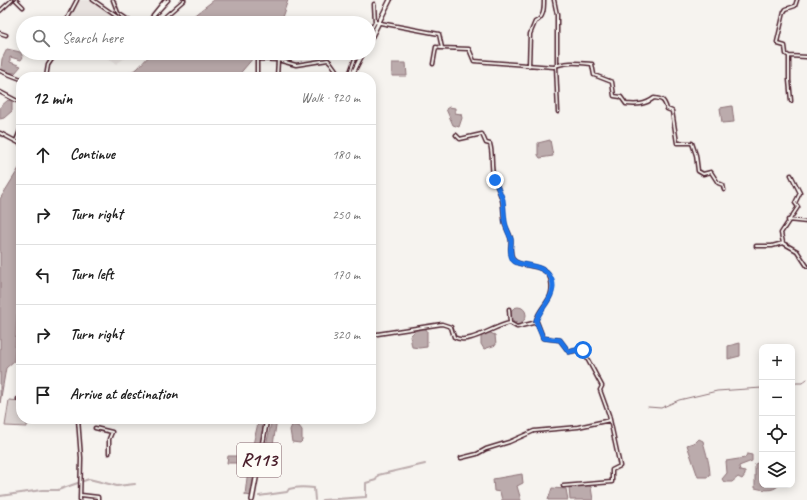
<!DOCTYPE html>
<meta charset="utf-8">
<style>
:root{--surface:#fff;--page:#f6f6f6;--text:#222;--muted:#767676;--line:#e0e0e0}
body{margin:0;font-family:Caveat,sans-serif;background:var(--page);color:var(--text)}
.controls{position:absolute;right:12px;bottom:12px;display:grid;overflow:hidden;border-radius:8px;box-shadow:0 2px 10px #0003}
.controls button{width:36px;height:36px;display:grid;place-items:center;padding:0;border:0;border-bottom:1px solid var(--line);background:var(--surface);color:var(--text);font:20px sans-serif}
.stop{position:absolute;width:12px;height:12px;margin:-9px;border:3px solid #1a73e8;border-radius:50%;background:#fff}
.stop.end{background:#1a73e8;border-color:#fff;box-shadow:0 1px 4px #0008}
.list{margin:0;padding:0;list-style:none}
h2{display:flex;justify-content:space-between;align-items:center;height:52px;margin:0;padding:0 16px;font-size:17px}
h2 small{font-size:13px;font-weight:400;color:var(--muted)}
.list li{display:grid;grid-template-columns:26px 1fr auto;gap:12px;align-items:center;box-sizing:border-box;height:60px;padding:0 16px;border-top:1px solid var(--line)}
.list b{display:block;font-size:15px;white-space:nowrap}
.list em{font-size:13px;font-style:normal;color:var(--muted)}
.icon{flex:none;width:22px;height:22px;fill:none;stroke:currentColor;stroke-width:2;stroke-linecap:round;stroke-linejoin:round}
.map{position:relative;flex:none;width:807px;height:500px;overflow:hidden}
.search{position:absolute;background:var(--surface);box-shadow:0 2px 10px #0003;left:16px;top:16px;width:360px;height:44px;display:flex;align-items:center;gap:10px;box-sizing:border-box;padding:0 14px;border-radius:22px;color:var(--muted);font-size:15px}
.panel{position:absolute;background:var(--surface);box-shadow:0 2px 10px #0003;left:16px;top:72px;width:360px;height:352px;border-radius:16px}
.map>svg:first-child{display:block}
.built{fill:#e9e3e0}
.green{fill:#dcd4d2;stroke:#937a7e}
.water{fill:#bbabac;stroke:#8e7378}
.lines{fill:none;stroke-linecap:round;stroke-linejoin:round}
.stream{stroke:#8e7378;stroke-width:1}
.canal{stroke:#bbabac;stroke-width:2}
.minor-casing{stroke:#4a1f2b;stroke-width:5}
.major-casing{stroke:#4a1f2b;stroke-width:6}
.minor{stroke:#fdfcf7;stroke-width:2}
.major{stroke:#fdfcf7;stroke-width:3}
.route{stroke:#1a73e8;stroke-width:5}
.labels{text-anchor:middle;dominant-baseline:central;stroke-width:3.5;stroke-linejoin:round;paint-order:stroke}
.shield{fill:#fdfcf7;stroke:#806168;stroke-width:1}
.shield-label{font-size:19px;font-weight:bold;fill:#4a1f2b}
</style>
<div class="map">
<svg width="807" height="500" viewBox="0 0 807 500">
<rect width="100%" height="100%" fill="#f6f3ef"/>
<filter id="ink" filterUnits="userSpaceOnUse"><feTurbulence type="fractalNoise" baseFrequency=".025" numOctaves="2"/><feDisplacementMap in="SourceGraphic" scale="8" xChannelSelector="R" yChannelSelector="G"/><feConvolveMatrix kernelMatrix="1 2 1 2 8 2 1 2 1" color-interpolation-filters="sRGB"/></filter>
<g filter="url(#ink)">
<!-- built -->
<path class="built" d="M80,0H91L124,23H69L73,11Z
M100,53H133L116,64Z"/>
<!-- green -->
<path class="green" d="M9,400L21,401V419H27V427L5,426Z"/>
<!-- water -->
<path class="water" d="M214,0H288L280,23H189L192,17Z
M7,49L20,52L23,57L21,60L10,57V62L21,66L15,73L5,72L1,68L2,59Z
M161,53H254V57L237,77H119L137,69L150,55Z
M392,63H406L407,76H392Z
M8,100L12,101V111L4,118L0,119V107Z
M732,106L734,122L722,123L720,108Z
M449,107L455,108V113L461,114L462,118L459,127L453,125L446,109Z
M550,140L553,156L540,158L538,155V143Z
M21,165V307L17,315L14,361L6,368L0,403V199Z
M510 315a8 8 0 1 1 16 0a8 8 0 1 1-16 0Z
M423,328L427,330V347L419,348L412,347L410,336L416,330Z
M488,332L495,335L496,345L484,349L481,344V336Z
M740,343V356L728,359V346Z
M259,419L265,420L257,466L249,464L245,467H242L239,463H227L228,456H244L246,453H250V457Z
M272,419H277L272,451L267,453L265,450Z
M292,425L299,426L302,430V441L300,443L292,442L290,430Z
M699,439L703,441C706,453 710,464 710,476L707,477H698L687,445L696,442Z
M747,454L752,455V461L739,466L740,471L745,472V475L742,479L738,477L732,482H724L722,479L727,473L726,461L745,458Z
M762,461V485H779C773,492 763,490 755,488V464Z
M248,469L255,472L252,496L245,495Z
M522,474L523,483L517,486L521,500H502L500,492L494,491L493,479Z
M588,485L591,487L593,500H570L569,487Z
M552,488L566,489L568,500H548Z"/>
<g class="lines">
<!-- stream -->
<path class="stream" d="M792,383H802L807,379
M648,407L661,408L679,400L717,391L762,388"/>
<!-- canal -->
<path class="canal" d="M0,496L42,490H58L89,479L117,486L135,484
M259,496L287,492L289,489C295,487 306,487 314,488L315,500
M322,500L366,497V483L376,480L378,475L425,464"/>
<!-- minor casing -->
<g class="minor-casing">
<path id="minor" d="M16,0L23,7
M93,0L126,23
M113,0L118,13L133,23
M554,0L557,15V65
M374,4L375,22L439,34L442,48L469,49L474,61L554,67C564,61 580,63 592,64L594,75L612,82L614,96L621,97L626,104C636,105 645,105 654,98C663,99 664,100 667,109L672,111L677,143H692L696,155L698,171L703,174L711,172L718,183L723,185L724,190
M0,11L12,0
M153,15L165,0
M65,23L77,0
M147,23L168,0
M158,23L184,0
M0,33L6,35
M369,33L375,22
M789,56L786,54L785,46L778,44L777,42L784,12L786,9L795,6L797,0
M433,64L436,47L441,48
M529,66L530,34L535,22C544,18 544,9 544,0
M556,66L558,112
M0,71L21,79
M46,77L48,65L56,53
M257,77V59L278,60
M277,77L278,60L296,65L328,60C336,66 335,77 349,75L357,53
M0,92L21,103
M791,101L789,80V56L807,57
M0,133L21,144
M456,135L460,139L482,134L486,143L490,144C493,154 491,164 493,174C495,183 500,191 502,200C504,207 503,216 505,224C506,229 511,235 511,241C511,248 509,252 513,259C518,269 547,261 551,281C555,301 540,305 536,321
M16,141L21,128
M791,175L800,193L795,203L798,207L781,233L783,243L797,251L807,266
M788,220L807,222
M756,246H772L783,243
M510,323L517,327L537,322L543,338L560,340L569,352L582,349L602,386L600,390L609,415L620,466L612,470V482L563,486
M371,335L442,324L451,327L454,337C468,346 495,325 510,323L509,309
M18,399H21
M78,419L81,458L80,500
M95,428L112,432L109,439V453
M461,458L477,454L486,449L509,442L534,431L578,427L610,420
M81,495L98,497V500"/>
</g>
<!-- major casing -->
<g class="major-casing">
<path id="major" d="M369,42L390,0
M351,77L363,53
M252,500L267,419"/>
</g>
<!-- minor -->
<use href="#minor" class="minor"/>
<!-- major -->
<use href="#major" class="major"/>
</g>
</g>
<g class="lines" filter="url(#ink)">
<!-- route -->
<path class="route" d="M495,180C497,188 501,193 503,200C504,208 504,215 505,222C506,228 509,234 511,239C512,247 508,253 513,260C518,267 539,262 549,275C562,292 540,307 536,321L543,338L560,340L569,352L580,349L583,350"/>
</g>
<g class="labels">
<!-- shield labels -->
<rect class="shield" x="237" y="443" width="44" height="34" rx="3"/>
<g class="shield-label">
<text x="259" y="460">R113</text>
</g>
</g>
</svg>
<div class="controls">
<button>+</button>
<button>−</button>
<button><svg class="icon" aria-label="locate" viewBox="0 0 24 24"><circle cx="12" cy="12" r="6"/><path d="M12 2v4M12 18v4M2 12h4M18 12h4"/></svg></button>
<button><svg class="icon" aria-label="layers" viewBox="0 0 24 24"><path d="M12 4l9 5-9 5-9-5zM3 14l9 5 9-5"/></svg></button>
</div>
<div class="stop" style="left:583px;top:350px"></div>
<div class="stop end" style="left:495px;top:180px"></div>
<div class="search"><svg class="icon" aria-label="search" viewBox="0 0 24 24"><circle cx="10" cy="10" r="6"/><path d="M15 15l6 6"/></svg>Search here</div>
<section class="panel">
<h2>12 min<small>Walk · 920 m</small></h2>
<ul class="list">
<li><svg class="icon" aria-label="ahead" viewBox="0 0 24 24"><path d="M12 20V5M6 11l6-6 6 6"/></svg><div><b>Continue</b></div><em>180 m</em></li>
<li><svg class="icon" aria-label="right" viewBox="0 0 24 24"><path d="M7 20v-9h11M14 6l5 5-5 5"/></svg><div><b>Turn right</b></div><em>250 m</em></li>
<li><svg class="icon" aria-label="left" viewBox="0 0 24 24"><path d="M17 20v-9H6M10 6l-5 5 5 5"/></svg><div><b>Turn left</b></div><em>170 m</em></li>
<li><svg class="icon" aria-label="right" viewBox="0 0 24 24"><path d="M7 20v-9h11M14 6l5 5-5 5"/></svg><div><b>Turn right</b></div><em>320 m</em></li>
<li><svg class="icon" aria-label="arrive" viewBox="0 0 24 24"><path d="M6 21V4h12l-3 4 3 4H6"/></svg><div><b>Arrive at destination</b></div></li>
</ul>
</section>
</div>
